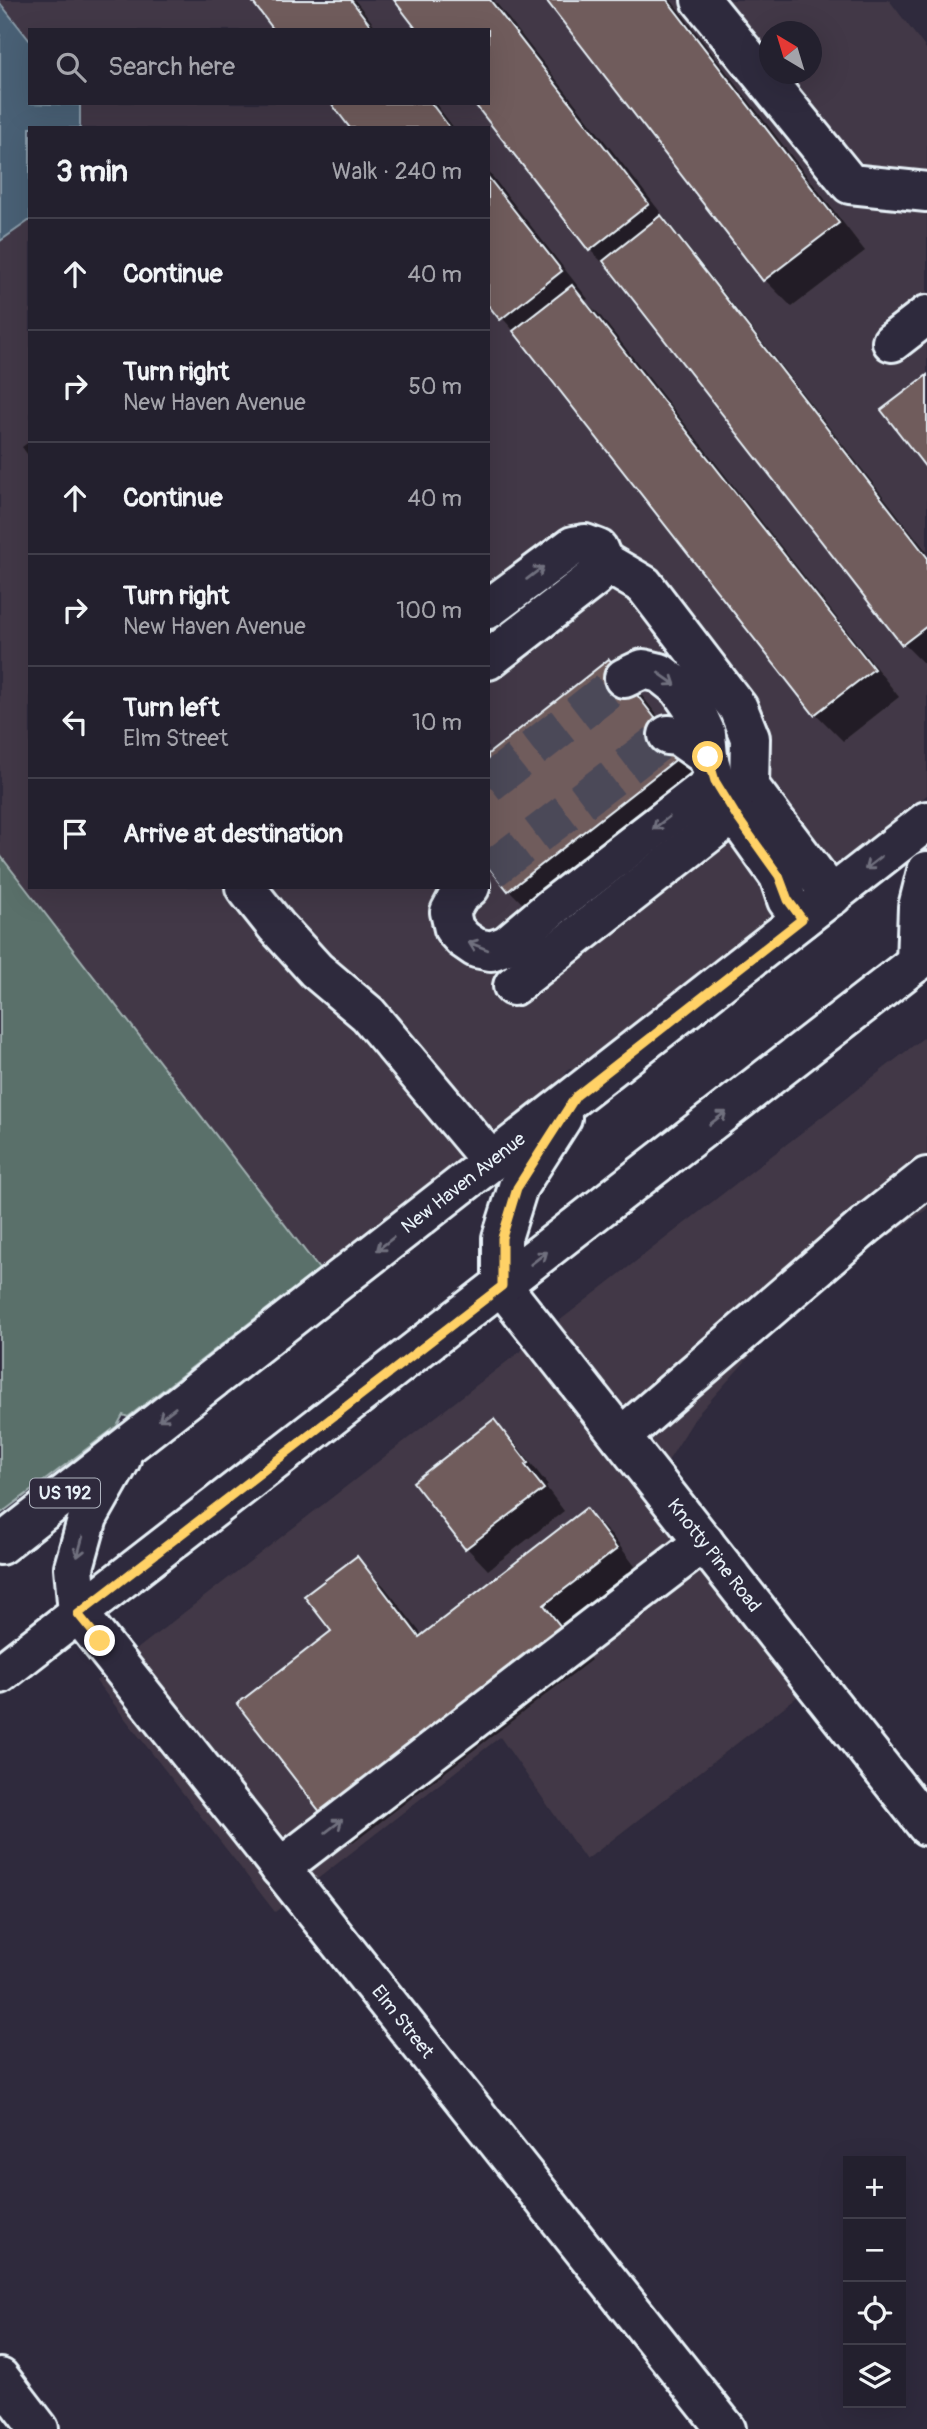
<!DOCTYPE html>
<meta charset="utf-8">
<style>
:root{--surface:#23202e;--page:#2b2836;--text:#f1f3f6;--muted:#a3a3aa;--line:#403e4a}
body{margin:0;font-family:Pangolin,sans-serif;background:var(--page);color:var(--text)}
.controls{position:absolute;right:21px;bottom:21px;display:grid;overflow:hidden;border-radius:0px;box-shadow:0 7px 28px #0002}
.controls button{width:63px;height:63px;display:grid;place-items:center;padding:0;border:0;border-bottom:2px solid var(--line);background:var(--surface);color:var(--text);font:35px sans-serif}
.compass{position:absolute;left:759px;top:21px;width:63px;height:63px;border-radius:50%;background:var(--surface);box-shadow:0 7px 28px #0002;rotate:322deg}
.stop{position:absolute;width:21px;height:21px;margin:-16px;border:5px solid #ffd166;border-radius:50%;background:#fff}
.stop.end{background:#ffd166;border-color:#fff;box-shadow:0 2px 7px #0008}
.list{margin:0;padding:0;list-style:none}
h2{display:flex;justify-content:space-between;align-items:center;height:91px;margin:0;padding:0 28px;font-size:30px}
h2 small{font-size:23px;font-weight:400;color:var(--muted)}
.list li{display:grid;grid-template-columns:46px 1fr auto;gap:21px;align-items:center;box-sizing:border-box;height:112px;padding:0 28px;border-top:2px solid var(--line)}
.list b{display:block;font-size:26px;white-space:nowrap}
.list p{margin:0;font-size:23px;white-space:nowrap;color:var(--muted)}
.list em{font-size:23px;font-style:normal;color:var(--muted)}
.icon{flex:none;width:38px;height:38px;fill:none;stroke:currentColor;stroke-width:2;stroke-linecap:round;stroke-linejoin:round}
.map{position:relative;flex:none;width:927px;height:2429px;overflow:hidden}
.search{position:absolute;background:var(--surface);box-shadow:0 7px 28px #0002;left:28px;top:28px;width:462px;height:77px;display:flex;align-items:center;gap:18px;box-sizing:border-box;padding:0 24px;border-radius:0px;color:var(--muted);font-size:26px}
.panel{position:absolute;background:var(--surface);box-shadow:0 7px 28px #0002;left:28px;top:126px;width:462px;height:763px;border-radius:0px}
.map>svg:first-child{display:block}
.built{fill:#423946;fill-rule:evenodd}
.green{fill:#5a706a;stroke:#a1b0b1;stroke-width:2}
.water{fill:#496174;stroke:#899ba9;stroke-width:2}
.shadow{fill:#0007}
.building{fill:#6f5c5c;stroke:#e8f1f8;stroke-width:2}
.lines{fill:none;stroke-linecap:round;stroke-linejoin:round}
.minor-tunnel{stroke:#4b4859;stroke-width:38;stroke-dasharray:38 19;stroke-linecap:butt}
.minor-casing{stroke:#e8f1f8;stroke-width:44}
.major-casing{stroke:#e8f1f8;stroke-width:44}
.minor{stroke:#2f2a3d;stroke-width:38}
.major{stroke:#2f2a3d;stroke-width:38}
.oneway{stroke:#70707e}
.route{stroke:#ffd166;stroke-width:9}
.labels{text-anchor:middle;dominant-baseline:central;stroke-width:5;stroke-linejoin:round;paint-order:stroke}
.shield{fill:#2f2a3d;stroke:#b0b5c0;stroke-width:2}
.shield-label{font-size:18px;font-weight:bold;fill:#e8f1f8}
.street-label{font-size:19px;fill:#e8f1f8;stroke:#2f2a3d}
</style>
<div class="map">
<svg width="927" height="2429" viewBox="0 0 927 2429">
<rect width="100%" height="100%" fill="#2f2a3d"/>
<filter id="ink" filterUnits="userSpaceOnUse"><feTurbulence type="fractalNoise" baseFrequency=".0143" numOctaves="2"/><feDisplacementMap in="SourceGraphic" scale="14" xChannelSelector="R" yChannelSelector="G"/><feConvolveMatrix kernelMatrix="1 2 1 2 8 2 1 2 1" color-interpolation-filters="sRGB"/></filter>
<g filter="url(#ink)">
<!-- built -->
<path class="built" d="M0,0H889L927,50V795L574,1071L569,1068L561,1081L319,1269L0,855V241L30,220V887H488V128H80L79,103H488V30H30V41L0,3ZM769,32H811V74H769Z
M927,1035V1209L839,1272L760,1345L697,1415L663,1469L824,1676L586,1860L500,1737L275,1912L96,1681Z"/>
<!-- green -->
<path class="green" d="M0,855L319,1269L128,1417L123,1415L117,1426L0,1514Z"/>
<!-- water -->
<path class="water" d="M0,3L30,41V103L80,105V128H30V220L0,241Z"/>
<!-- shadow -->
<path class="shadow" d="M253,0H355L378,30H276Z
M396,0H494L927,552V667L904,644L617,277L590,250L488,103V30Z
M548,0H671L865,251L792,307L765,280Z
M333,103H435L454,128H352Z
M488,171L588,299L585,301L599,314L899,697L843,741L816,714L522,340L488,302Z
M30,441V458L22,447Z
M636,688L709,782L536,917L509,890L488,864Z
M494,1421L515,1443L548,1485L546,1487L564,1511L488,1570L467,1548L415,1482Z
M586,1510L613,1537L643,1577L570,1633L591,1660L353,1843L326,1816L334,1631L356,1559L384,1586L423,1636Z"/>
<!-- building -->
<path class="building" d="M251,0H351L374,30H274Z
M394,0H490L649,204L589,251L474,103H488V30H417Z
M546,0H667L839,223L763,281Z
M331,103H431L450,128H350Z
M488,177L562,271L500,320L488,305Z
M661,215L927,557V626L902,645L603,261Z
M572,285L874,669L814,715L513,331Z
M927,375V469L881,410Z
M609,659L683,754L508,891L488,866V754Z
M494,1419L528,1463L525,1465L544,1489L465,1549L413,1482Z
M586,1508L617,1549L544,1605L565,1632L324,1817L237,1704L331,1631L304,1596L357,1556L419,1637Z"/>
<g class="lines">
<!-- minor-tunnel -->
<path class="minor-tunnel" d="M488,784L624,678
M491,870L668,735"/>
<!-- minor casing -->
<g class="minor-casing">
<g id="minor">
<path d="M701,0L850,184L927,192"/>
<path d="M892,342L927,315"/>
<path d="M603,561L644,585L738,708L750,738L749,786L832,896"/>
<path d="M488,609L573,546L585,544L598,549L603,561L595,577L488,660"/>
<path d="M624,678L643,669L660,673L679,688L697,714L706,734L708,757L715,781L737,817L779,876L787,900L801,919"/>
<path d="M668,735L678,736L708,757"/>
<path d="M245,887L276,926L316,970L368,1014L491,1161"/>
<path d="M470,887L458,897L450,912L454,929L463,939L476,948L491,951L507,945L552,907L715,781"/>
<path d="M513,986L734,813"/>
<path id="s1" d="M502,1286L927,1826"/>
<path d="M621,1437L865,1226L927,1177"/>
<path id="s2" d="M78,1613L726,2429"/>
<path d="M280,1868L704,1542"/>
<path d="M0,2378L39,2429"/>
</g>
</g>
<!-- major casing -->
<g class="major-casing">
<g id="major">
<path d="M916,963L918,907L927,871"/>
<path d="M502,1286V1238L518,1187L562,1118"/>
<path id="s3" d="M0,1545L927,821"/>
<path d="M78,1613L74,1567L88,1517L121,1459"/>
<path d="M0,1674L927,954"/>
</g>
</g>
<!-- minor -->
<use href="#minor" class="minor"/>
<!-- major -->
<use href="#major" class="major"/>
</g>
<!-- one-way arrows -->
<defs><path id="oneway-shaft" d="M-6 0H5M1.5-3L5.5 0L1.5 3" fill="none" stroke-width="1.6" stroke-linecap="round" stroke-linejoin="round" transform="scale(1.75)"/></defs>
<g class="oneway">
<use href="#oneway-shaft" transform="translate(535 573) rotate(-37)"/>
<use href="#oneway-shaft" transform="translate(667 679) rotate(35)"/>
<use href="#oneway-shaft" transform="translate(661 823) rotate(142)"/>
<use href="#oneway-shaft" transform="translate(873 863) rotate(142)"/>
<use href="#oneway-shaft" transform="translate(478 946) rotate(-159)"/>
<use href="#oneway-shaft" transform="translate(718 1118) rotate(-38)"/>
<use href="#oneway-shaft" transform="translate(385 1244) rotate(142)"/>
<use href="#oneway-shaft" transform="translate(539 1258) rotate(-38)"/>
<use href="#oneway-shaft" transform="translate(167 1414) rotate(142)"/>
<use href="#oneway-shaft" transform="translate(80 1547) rotate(105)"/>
<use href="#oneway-shaft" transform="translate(334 1826) rotate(-37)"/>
</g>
</g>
<g class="lines" filter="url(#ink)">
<!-- route -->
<path class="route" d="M100,1641L78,1614L502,1286V1238L517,1188L576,1096L802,919L788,900L779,876L737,817L715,781L708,757"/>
</g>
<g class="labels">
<!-- shield labels -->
<rect class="shield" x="30" y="1478.5" width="70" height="29" rx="5"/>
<g class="shield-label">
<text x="65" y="1493">US 192</text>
</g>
<!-- street labels -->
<g class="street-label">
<text stroke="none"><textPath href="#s3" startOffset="588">New Haven Avenue</textPath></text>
<text stroke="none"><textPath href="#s1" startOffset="343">Knotty Pine Road</textPath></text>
<text stroke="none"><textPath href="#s2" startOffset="522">Elm Street</textPath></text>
</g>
</g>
</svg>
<div class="controls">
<button>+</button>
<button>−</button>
<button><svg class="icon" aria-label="locate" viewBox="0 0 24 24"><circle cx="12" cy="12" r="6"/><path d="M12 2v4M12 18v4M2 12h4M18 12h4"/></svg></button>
<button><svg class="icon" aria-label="layers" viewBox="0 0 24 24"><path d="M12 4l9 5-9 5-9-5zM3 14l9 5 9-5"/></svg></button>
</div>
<svg class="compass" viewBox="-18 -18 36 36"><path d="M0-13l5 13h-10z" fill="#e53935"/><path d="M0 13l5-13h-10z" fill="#a3a3aa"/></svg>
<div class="stop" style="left:708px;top:757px"></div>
<div class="stop end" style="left:100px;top:1641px"></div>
<div class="search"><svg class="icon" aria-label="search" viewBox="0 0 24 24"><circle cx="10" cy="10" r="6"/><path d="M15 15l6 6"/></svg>Search here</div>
<section class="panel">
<h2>3 min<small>Walk · 240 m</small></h2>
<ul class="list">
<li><svg class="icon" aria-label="ahead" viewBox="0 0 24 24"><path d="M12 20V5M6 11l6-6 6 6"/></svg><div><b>Continue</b></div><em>40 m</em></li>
<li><svg class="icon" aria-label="right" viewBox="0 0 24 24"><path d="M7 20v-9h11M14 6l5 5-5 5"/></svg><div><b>Turn right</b><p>New Haven Avenue</p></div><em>50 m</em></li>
<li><svg class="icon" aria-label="ahead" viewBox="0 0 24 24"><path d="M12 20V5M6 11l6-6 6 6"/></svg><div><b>Continue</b></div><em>40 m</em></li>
<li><svg class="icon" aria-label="right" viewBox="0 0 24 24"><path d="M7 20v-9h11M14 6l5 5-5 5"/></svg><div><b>Turn right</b><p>New Haven Avenue</p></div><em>100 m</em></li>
<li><svg class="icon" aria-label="left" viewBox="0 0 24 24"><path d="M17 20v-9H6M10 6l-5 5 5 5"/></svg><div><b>Turn left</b><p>Elm Street</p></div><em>10 m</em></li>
<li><svg class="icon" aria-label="arrive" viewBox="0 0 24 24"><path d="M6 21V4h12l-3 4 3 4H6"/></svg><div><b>Arrive at destination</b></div></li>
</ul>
</section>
</div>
